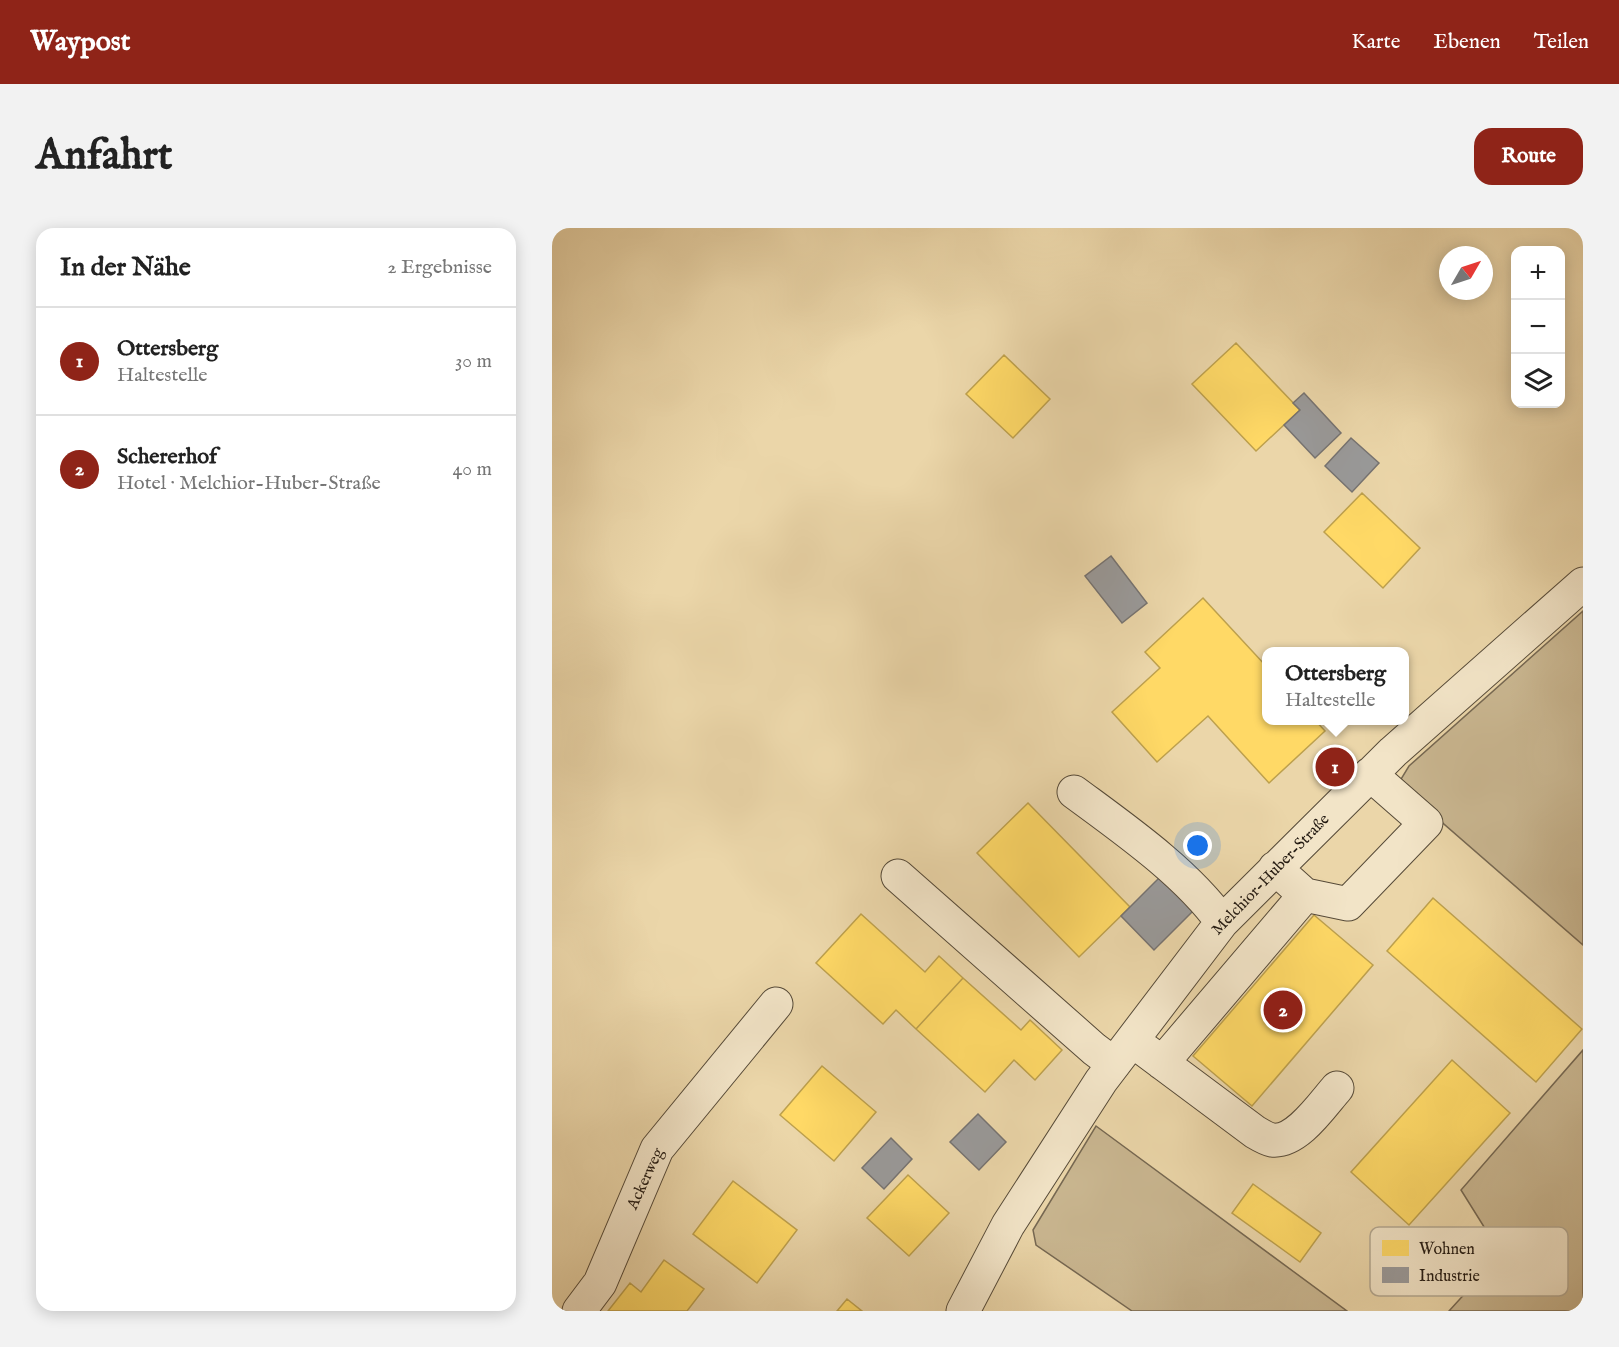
<!DOCTYPE html>
<html lang="de">
<meta charset="utf-8">
<style>
:root{--surface:#fff;--page:#f2f2f2;--text:#222;--muted:#767676;--line:#e0e0e0;--accent:#8f2418}
body{margin:0;font-family:"IM FELL English",serif;background:var(--page);color:var(--text)}
.controls{position:absolute;right:18px;top:18px;display:grid;overflow:hidden;border-radius:12px;box-shadow:0 3px 15px #0003}
.controls button{width:54px;height:54px;display:grid;place-items:center;padding:0;border:0;border-bottom:2px solid var(--line);background:var(--surface);color:var(--text);font:30px sans-serif}
.compass{position:absolute;left:887px;top:18px;width:54px;height:54px;border-radius:50%;background:var(--surface);box-shadow:0 3px 15px #0003;rotate:51deg}
.you{position:absolute;left:646px;top:618px;width:21px;height:21px;margin:-15px;border:4px solid #fff;border-radius:50%;background:#1a73e8;box-shadow:0 0 0 9px #1a73e833}
.badge{display:grid;place-items:center;width:39px;height:39px;border-radius:50%;background:var(--accent);color:#fff;font-size:20px;font-weight:700}
.pin{position:absolute;translate:-50% -50%;border:3px solid #fff;box-shadow:0 2px 6px #0006}
.popup{position:absolute;left:710px;top:419px;width:147px;height:78px;box-sizing:border-box;display:grid;place-content:center;border-radius:12px;background:var(--surface);filter:drop-shadow(0 2px 4px #0005);font-size:20px;white-space:nowrap;color:var(--muted)}
.popup b{font-size:22px;color:var(--text)}
.popup::after{content:'';position:absolute;left:50%;top:100%;margin-left:-12px;border:12px solid transparent;border-top-color:var(--surface)}
.list{margin:0;padding:0;list-style:none}
h2{display:flex;justify-content:space-between;align-items:center;height:78px;margin:0;padding:0 24px;font-size:26px}
h2 small{font-size:20px;font-weight:400;color:var(--muted)}
.list li{display:grid;grid-template-columns:39px 1fr auto;gap:18px;align-items:center;box-sizing:border-box;height:108px;padding:0 24px;border-top:2px solid var(--line)}
.list b{display:block;font-size:22px;white-space:nowrap}
.list p{margin:0;font-size:20px;white-space:nowrap;color:var(--muted)}
.list em{font-size:20px;font-style:normal;color:var(--muted)}
.icon{flex:none;width:33px;height:33px;fill:none;stroke:currentColor;stroke-width:2;stroke-linecap:round;stroke-linejoin:round}
.map{position:relative;flex:none;width:1031px;height:1083px;overflow:hidden;border-radius:18px}
header{display:flex;align-items:center;gap:36px;box-sizing:border-box;height:84px;padding:0 30px;background:var(--accent);color:#fff}
header strong{font-size:28px}
nav{display:flex;gap:33px;margin-inline-start:auto;font-size:21px}
.intro{display:flex;align-items:center;justify-content:space-between;box-sizing:border-box;height:144px;padding:0 36px}
h1{margin:0;font-size:42px}
.button{padding:15px 27px;border-radius:18px;background:var(--accent);color:#fff;font-size:21px;font-weight:700}
main{display:flex;gap:36px;padding:0 36px}
aside{flex:1;background:var(--surface);border-radius:18px;box-shadow:0 3px 15px #0003}
.map>svg:first-child{display:block}
.green{fill:#c9b690;stroke:#766852;stroke-width:1.5}
.homes{fill:#ffd966;stroke:#bda04d;stroke-width:1.5}
.industry{fill:#999;stroke:#767371;stroke-width:1.5}
.lines{fill:none;stroke-linecap:round;stroke-linejoin:round}
.minor-casing{stroke:#564a38;stroke-width:35}
.minor{stroke:#f2e4c7;stroke-width:33}
.labels{text-anchor:middle;dominant-baseline:central;stroke-width:6;stroke-linejoin:round;paint-order:stroke}
.street-label{font-size:16px;fill:#241b13;stroke:#f2e4c7}
.key{fill:#f2e4c7;stroke:#b4a891;stroke-width:1.5}
.key-label{font-size:16px;fill:#241b13}
</style>
<header>
<strong>Waypost</strong>
<nav><a>Karte</a><a>Ebenen</a><a>Teilen</a></nav>
</header>
<div class="intro"><h1>Anfahrt</h1><a class="button">Route</a></div>
<main>
<aside>
<h2>In der Nähe<small>2 Ergebnisse</small></h2>
<ul class="list">
<li><span class="badge">1</span><div><b>Ottersberg</b><p>Haltestelle</p></div><em>30 m</em></li>
<li><span class="badge">2</span><div><b>Schererhof</b><p>Hotel · Melchior-Huber-Straße</p></div><em>40 m</em></li>
</ul>
</aside>
<div class="map">
<svg width="1031" height="1083" viewBox="0 0 1031 1083">
<rect width="100%" height="100%" fill="#ebd6a9"/>
<filter id="stains"><feTurbulence type="fractalNoise" baseFrequency=".00333" numOctaves="4"/><feColorMatrix values="0 0 0 0 .2 0 0 0 0 .09 0 0 0 0 .02 0 0 0 .5 -.17"/></filter>
<radialGradient id="worn" r=".72"><stop offset=".6" stop-color="#630" stop-opacity="0"/><stop offset="1" stop-color="#630" stop-opacity=".3"/></radialGradient>
<!-- green -->
<path class="green" d="M1031,383V717L846,556L857,538Z
M1031,822V1083H897L949,1026L909,962Z
M544,898L795,1083H580L484,1017L481,1002Z"/>
<!-- homes -->
<path class="homes" d="M684,115L748,182L704,223L640,156Z
M452,127L498,171L461,210L414,166Z
M810,265L868,320L831,360L772,304Z
M651,370L714,438V492H763L773,503L717,555L656,488L605,534L560,484L608,440L593,424Z
M476,575L578,679L527,729L425,625Z
M881,670L1030,801L984,854L835,723Z
M309,686L373,744L387,728L411,750L364,801L344,782L331,796L264,735Z
M762,687L821,737L700,878L641,828Z
M411,750L469,802L478,792L510,822L483,852L462,832L433,864L364,801Z
M900,832L958,885L857,997L799,944Z
M270,838L324,884L282,933L228,887Z
M356,947L397,985L357,1028L315,990Z
M181,953L245,1002L205,1055L141,1006Z
M701,956L769,1005L748,1034L680,985Z
M112,1032L152,1061L135,1083H56L78,1055L89,1064Z
M295,1071L310,1083H285Z"/>
<!-- industry -->
<path class="industry" d="M752,165L789,205L763,230L732,197L748,182L741,175Z
M799,210L827,235L800,264L773,238Z
M559,328L595,375L570,395L533,348Z
M609,648L642,682L602,722L569,688Z
M426,886L454,914L427,942L398,914Z
M339,910L360,931L332,961L310,940Z"/>
<g class="lines">
<!-- minor casing -->
<g class="minor-casing">
<path id="minor" d="M522,564C572,601 634,644 670,694
M346,648L542,821L562,836
M753,667L796,676L874,595L818,546
M593,822L703,904C708,907 715,911 720,912C745,915 770,877 785,860
M610,835L753,667L723,640
M27,1083L48,1055L105,921L224,776
M411,1083L456,997L549,853L670,694L841,524L1031,356"/>
</g>
<!-- minor -->
<use href="#minor" class="minor"/>
</g>
<g class="labels">
<!-- street labels -->
<g class="street-label">
<text transform="translate(719 647) rotate(-46)">Melchior-Huber-Straße</text>
<text transform="translate(94 951) rotate(-65)">Ackerweg</text>
</g>
</g>
<!-- legend -->
<rect x="818" y="999" width="198" height="69" rx="9" class="key"/>
<rect x="830" y="1012" width="27" height="16" fill="#ffd966"/>
<rect x="830" y="1039" width="27" height="16" fill="#999"/>
<g class="key-label">
<text x="867" y="1026">Wohnen</text>
<text x="867" y="1053">Industrie</text>
</g>
<rect width="100%" height="100%" filter="url(#stains)"/>
<rect width="100%" height="100%" fill="url(#worn)"/>
</svg>
<div class="controls">
<button>+</button>
<button>−</button>
<button><svg class="icon" aria-label="layers" viewBox="0 0 24 24"><path d="M12 4l9 5-9 5-9-5zM3 14l9 5 9-5"/></svg></button>
</div>
<svg class="compass" viewBox="-18 -18 36 36"><path d="M0-13l5 13h-10z" fill="#e53935"/><path d="M0 13l5-13h-10z" fill="#767676"/></svg>
<div class="you"></div>
<div class="pin badge" style="left:783px;top:539px">1</div>
<div class="popup"><b>Ottersberg</b>Haltestelle</div>
<div class="pin badge" style="left:731px;top:782px">2</div>
</div>
</main>
